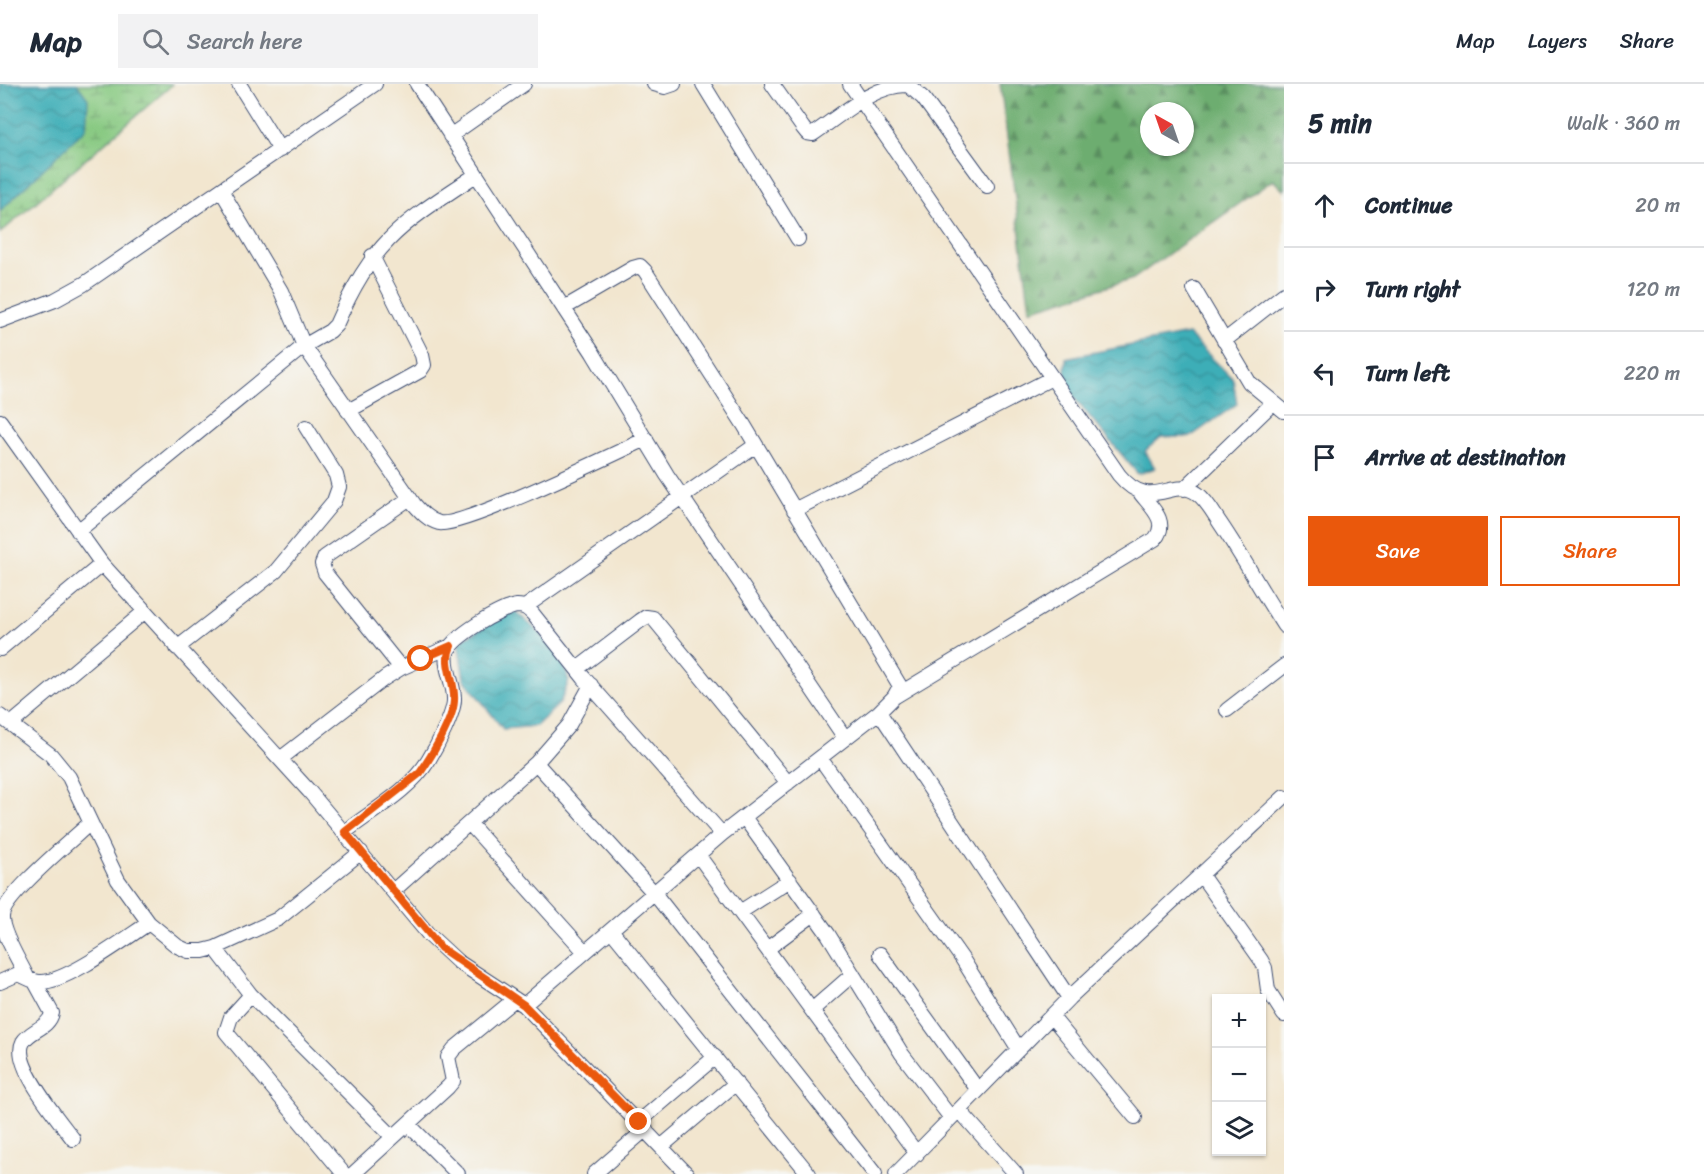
<!DOCTYPE html>
<meta charset="utf-8">
<style>
:root{--surface:#fff;--page:#f2f2f3;--text:#1f2937;--muted:#747a83;--line:#e0e1e3;--accent:#ea580c}
body{margin:0;font-family:Sriracha,sans-serif;background:var(--page);color:var(--text)}
.controls{position:absolute;right:18px;bottom:18px;display:grid;overflow:hidden;border-radius:0px;box-shadow:0 2px 4px #0004}
.controls button{width:54px;height:54px;display:grid;place-items:center;padding:0;border:0;border-bottom:2px solid var(--line);background:var(--surface);color:var(--text);font:30px sans-serif}
.compass{position:absolute;left:1140px;top:18px;width:54px;height:54px;border-radius:50%;background:var(--surface);box-shadow:0 2px 4px #0004;rotate:320deg}
.stop{position:absolute;width:18px;height:18px;margin:-14px;border:4px solid #ea580c;border-radius:50%;background:#fff}
.stop.end{background:#ea580c;border-color:#fff;box-shadow:0 2px 6px #0008}
.list{margin:0;padding:0;list-style:none}
h2{display:flex;justify-content:space-between;align-items:center;height:78px;margin:0;padding:0 24px;font-size:26px}
h2 small{font-size:20px;font-weight:400;color:var(--muted)}
.list li{display:grid;grid-template-columns:39px 1fr auto;gap:18px;align-items:center;box-sizing:border-box;height:84px;padding:0 24px;border-top:2px solid var(--line)}
.list b{display:block;font-size:22px;white-space:nowrap}
.list em{font-size:20px;font-style:normal;color:var(--muted)}
.actions{display:flex;gap:12px;padding:18px 24px}
.actions a{flex:1;padding:14px 0;border:2px solid var(--accent);border-radius:0px;text-align:center;font-size:21px;color:var(--accent)}
.actions .main{background:var(--accent);color:#fff}
.icon{flex:none;width:33px;height:33px;fill:none;stroke:currentColor;stroke-width:2;stroke-linecap:round;stroke-linejoin:round}
.map{position:relative;flex:none;width:1284px;height:1090px;overflow:hidden}
header{display:flex;align-items:center;gap:36px;box-sizing:border-box;height:84px;padding:0 30px;background:var(--surface);border-bottom:2px solid var(--line)}
header strong{font-size:28px}
nav{display:flex;gap:33px;margin-inline-start:auto;font-size:21px}
.search{width:420px;height:54px;background:var(--page);display:flex;align-items:center;gap:15px;box-sizing:border-box;padding:0 21px;border-radius:0px;color:var(--muted);font-size:22px}
main{display:flex}
aside{flex:1;background:var(--surface)}
.map>svg:first-child{display:block}
.forest{fill:url(#forest-firs);stroke:#446e66;stroke-width:1.5;fill-rule:evenodd}
.wetland{fill:url(#wetland-marsh);stroke:#517c70;stroke-width:1.5}
.water{fill:url(#water-waves);stroke:#2c6e8a;stroke-width:1.5}
.lines{fill:none;stroke-linecap:round;stroke-linejoin:round}
.minor-casing{stroke:#3b4a6f;stroke-width:16}
.minor{stroke:#fff;stroke-width:14}
.route{stroke:#ea580c;stroke-width:8}
</style>
<header>
<strong>Map</strong>
<div class="search"><svg class="icon" aria-label="search" viewBox="0 0 24 24"><circle cx="10" cy="10" r="6"/><path d="M15 15l6 6"/></svg>Search here</div>
<nav><a>Map</a><a>Layers</a><a>Share</a></nav>
</header>
<main>
<div class="map">
<svg width="1284" height="1090" viewBox="0 0 1284 1090">
<defs>
<pattern id="forest-firs" width="22" height="20" patternUnits="userSpaceOnUse" patternTransform="scale(1.5)"><rect width="22" height="20" fill="#6dad6f"/><path d="M5 1l3.5 6h-7zM16 11l3.5 6h-7z" fill="#598d5e"/></pattern>
<pattern id="wetland-marsh" width="20" height="14" patternUnits="userSpaceOnUse" patternTransform="scale(1.5)"><rect width="20" height="14" fill="#87c981"/><path d="M1 5h8M5 5V1M11 12h8M15 12V8" fill="none" stroke="#6ea46d"/></pattern>
<pattern id="water-waves" width="16" height="10" patternUnits="userSpaceOnUse" patternTransform="scale(1.5)"><rect width="16" height="10" fill="#3daeb7"/><path d="M0 5q4-4 8 0t8 0" fill="none" stroke="#328e98"/></pattern>
</defs>
<rect width="100%" height="100%" fill="#f6f6f2"/>
<filter id="ink" filterUnits="userSpaceOnUse"><feTurbulence type="fractalNoise" baseFrequency=".0167" numOctaves="2"/><feDisplacementMap in="SourceGraphic" scale="12" xChannelSelector="R" yChannelSelector="G"/><feConvolveMatrix kernelMatrix="1 2 1 2 8 2 1 2 1" color-interpolation-filters="sRGB"/></filter>
<filter id="wash" filterUnits="userSpaceOnUse"><feTurbulence type="fractalNoise" baseFrequency=".008" numOctaves="4" result="noise"/><feDisplacementMap in="SourceGraphic" scale="24" xChannelSelector="R" yChannelSelector="G"/><feGaussianBlur stdDeviation="1.35" result="paint"/><feColorMatrix in="noise" values="0 0 0 0 0 0 0 0 0 0 0 0 0 0 0 0 0 1.4 0 .05"/><feComposite in="paint" operator="in"/></filter>
<g filter="url(#wash)">
<rect width="100%" height="100%" fill="#f2e6cf"/>
<!-- forest -->
<path class="forest" d="M1000,0H1284V107L1273,96L1133,195L1030,226ZM1149,27H1185V63H1149Z"/>
<!-- wetland -->
<path class="wetland" d="M0,0H172V1L0,149Z"/>
<!-- water -->
<path class="water" d="M0,0H77L88,15L86,44L0,127Z
M1188,250L1233,295L1237,320L1190,353H1161L1145,367L1155,384L1138,390L1064,302L1066,274Z
M513,525L561,568L569,597L560,619L536,642L503,645L464,595L458,558Z"/>
</g>
<g filter="url(#ink)">
<g class="lines">
<!-- minor casing -->
<g class="minor-casing">
<path id="minor" d="M239,0L280,66
M417,0L593,269L667,391L845,654
M654,0L665,3L674,0
M703,0L798,155
M772,0L803,44L807,49L813,50C840,32 874,0 908,1L923,14L987,102
M850,0L1119,391C1152,431 1173,390 1198,410C1207,417 1214,430 1220,439C1243,473 1262,508 1284,542
M450,52L524,0
M221,106L281,207L304,262L414,420C421,428 428,436 439,439C462,444 616,369 646,355
M1194,205L1249,298L1284,327
M0,237L55,216L84,200L375,0
M1224,257L1284,210
M348,327L420,287L424,281L422,271L372,172
M0,337L102,480L309,707L429,851L457,877L524,921L687,1090
M1184,405L1273,319
M794,426L1052,294
M78,447L304,262L330,247L336,241C373,156 402,140 476,91
M525,523L756,361
M177,564L276,487L334,417L339,403L336,391L306,343
M0,565L102,480
M401,584L325,489L322,480L325,473L410,414
M577,585L640,537L646,533L653,534L788,699
M894,613L1155,455C1169,438 1152,424 1141,410
M1227,626L1284,582
M879,628L1069,914
M0,632L51,671L69,693L118,796L149,839L177,862L188,867H203L215,864L278,835L361,768
M11,640L144,528
M820,674L963,876L1018,964
M280,675L385,594L401,584L451,562
M536,679L654,809L875,1090
M744,733L828,850L902,970L951,1034
M469,739L585,868
M345,748C372,727 410,706 428,677C436,664 455,629 454,614C454,600 444,583 447,569C451,553 501,524 517,522C525,522 528,525 533,530L584,594L722,750
M698,771L917,1070
M1201,791L1261,876L1265,884L1268,906L1284,931
M393,807L536,679L569,641L591,601
M740,828L790,796
M611,846L809,1090
M215,864L251,911L393,1053
M767,865L814,830
M880,870L978,1006
M27,893C20,878 1,848 2,833C2,813 73,755 90,739
M0,898L18,890C25,892 32,898 40,898C66,899 126,854 149,839
M35,898L52,929C49,944 30,946 23,958C11,980 59,1036 73,1055
M251,911L231,933L226,948L344,1090
M524,921L722,750L879,628L894,613L900,602L744,341L645,187L640,182L633,184L564,224
M812,926L853,890
M1051,932L1135,1033
M959,1026L1016,1090
M639,1038L715,973
M408,1040L458,1090
M662,1062L736,999
M353,1090L448,1003L453,997L448,973L454,965L515,915
M594,1090L646,1045
M896,1090L1069,914L1284,713"/>
</g>
<!-- minor -->
<use href="#minor" class="minor"/>
</g>
</g>
<g class="lines" filter="url(#ink)">
<!-- route -->
<path class="route" d="M421,575L451,562C442,580 456,597 454,617C453,636 431,673 420,689L345,748L441,864L524,921L639,1038"/>
</g>
</svg>
<div class="controls">
<button>+</button>
<button>−</button>
<button><svg class="icon" aria-label="layers" viewBox="0 0 24 24"><path d="M12 4l9 5-9 5-9-5zM3 14l9 5 9-5"/></svg></button>
</div>
<svg class="compass" viewBox="-18 -18 36 36"><path d="M0-13l5 13h-10z" fill="#e53935"/><path d="M0 13l5-13h-10z" fill="#747a83"/></svg>
<div class="stop" style="left:421px;top:575px"></div>
<div class="stop end" style="left:639px;top:1038px"></div>
</div>
<aside>
<h2>5 min<small>Walk · 360 m</small></h2>
<ul class="list">
<li><svg class="icon" aria-label="ahead" viewBox="0 0 24 24"><path d="M12 20V5M6 11l6-6 6 6"/></svg><div><b>Continue</b></div><em>20 m</em></li>
<li><svg class="icon" aria-label="right" viewBox="0 0 24 24"><path d="M7 20v-9h11M14 6l5 5-5 5"/></svg><div><b>Turn right</b></div><em>120 m</em></li>
<li><svg class="icon" aria-label="left" viewBox="0 0 24 24"><path d="M17 20v-9H6M10 6l-5 5 5 5"/></svg><div><b>Turn left</b></div><em>220 m</em></li>
<li><svg class="icon" aria-label="arrive" viewBox="0 0 24 24"><path d="M6 21V4h12l-3 4 3 4H6"/></svg><div><b>Arrive at destination</b></div></li>
</ul>
<div class="actions"><a class="main">Save</a><a>Share</a></div>
</aside>
</main>
